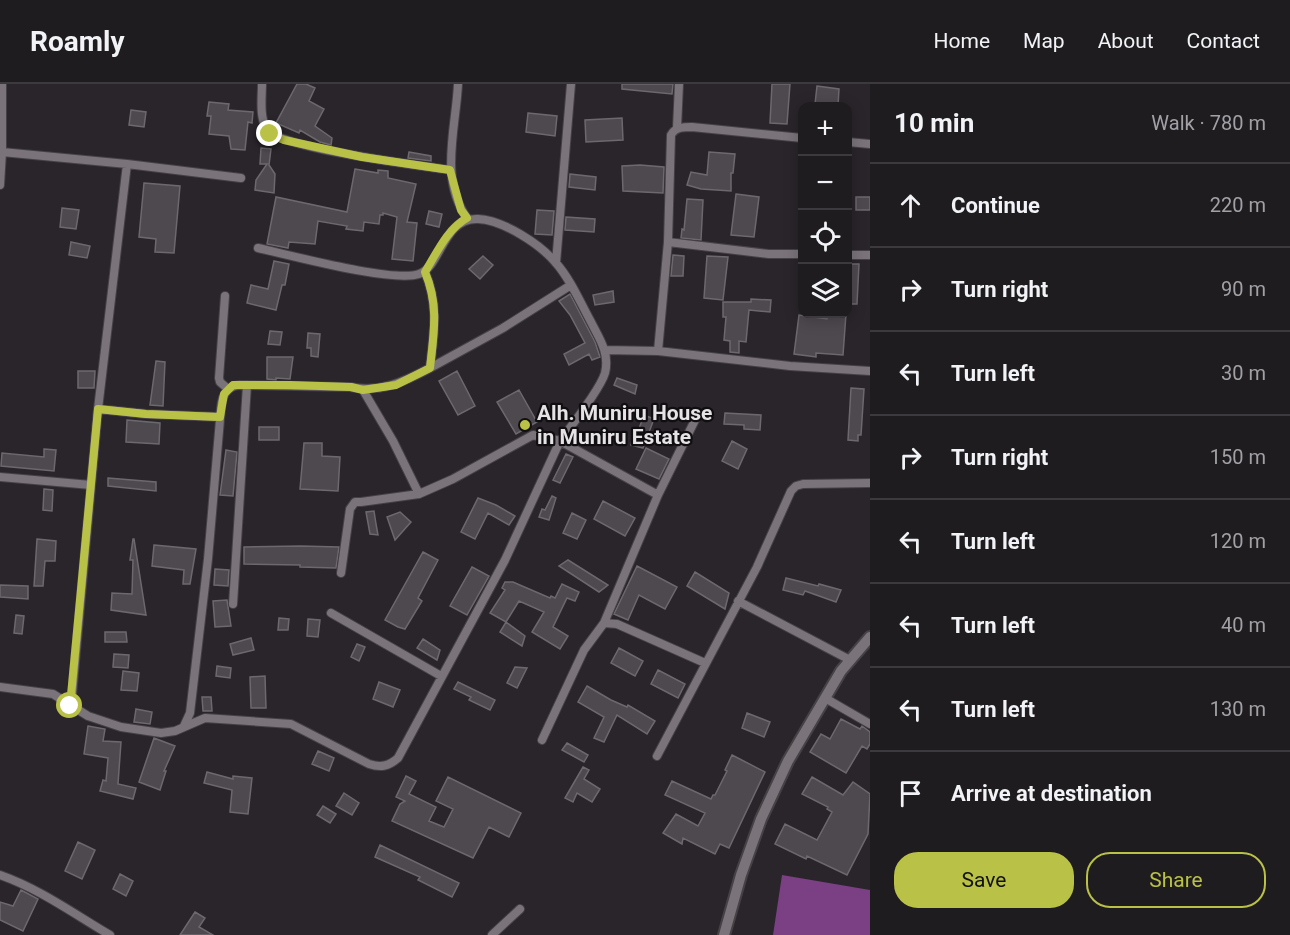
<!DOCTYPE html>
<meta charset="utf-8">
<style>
:root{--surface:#1f1c20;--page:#2c292d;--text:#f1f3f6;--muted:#a1a1a5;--line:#3c3a3e;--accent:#b9c146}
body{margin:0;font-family:Roboto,sans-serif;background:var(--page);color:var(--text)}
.controls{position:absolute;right:18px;top:18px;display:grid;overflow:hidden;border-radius:12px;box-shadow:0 3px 15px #0003}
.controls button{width:54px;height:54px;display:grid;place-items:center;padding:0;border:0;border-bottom:2px solid var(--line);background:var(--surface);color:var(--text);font:30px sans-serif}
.stop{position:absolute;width:18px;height:18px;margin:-14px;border:4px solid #b9c146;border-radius:50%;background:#fff}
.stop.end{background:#b9c146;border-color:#fff;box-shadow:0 2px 6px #0008}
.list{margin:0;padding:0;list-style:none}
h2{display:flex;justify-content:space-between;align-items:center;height:78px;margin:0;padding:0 24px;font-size:26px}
h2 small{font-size:20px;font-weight:400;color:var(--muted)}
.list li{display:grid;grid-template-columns:39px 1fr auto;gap:18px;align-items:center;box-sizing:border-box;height:84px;padding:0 24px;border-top:2px solid var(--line)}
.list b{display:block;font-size:22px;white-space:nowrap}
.list em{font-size:20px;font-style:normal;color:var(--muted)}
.actions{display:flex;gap:12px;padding:18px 24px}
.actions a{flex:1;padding:14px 0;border:2px solid var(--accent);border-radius:24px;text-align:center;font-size:21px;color:var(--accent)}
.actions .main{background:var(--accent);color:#111}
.icon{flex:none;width:33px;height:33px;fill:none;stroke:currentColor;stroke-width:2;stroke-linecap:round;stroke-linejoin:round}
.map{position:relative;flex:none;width:870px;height:851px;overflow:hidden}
header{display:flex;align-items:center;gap:36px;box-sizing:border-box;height:84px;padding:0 30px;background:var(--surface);border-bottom:2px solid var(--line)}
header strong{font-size:28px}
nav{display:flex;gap:33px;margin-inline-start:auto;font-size:21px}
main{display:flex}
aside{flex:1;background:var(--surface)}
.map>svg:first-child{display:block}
.forest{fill:#7b3f83}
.building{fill:#4e494f;stroke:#6d686e;stroke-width:1.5}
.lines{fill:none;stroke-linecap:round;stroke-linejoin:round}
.street-casing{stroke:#454145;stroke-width:10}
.secondary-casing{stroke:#454145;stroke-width:14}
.street{stroke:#7a747a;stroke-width:8}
.secondary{stroke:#7a747a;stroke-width:10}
.route{stroke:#b9c146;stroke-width:8}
.poi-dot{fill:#b9c146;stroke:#110e11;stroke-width:2}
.labels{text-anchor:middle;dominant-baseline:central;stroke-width:4.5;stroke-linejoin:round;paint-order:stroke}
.poi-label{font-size:21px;font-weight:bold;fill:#e6e3e6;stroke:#110e11;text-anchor:start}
</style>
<header>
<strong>Roamly</strong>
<nav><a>Home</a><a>Map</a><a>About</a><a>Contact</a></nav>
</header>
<main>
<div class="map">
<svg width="870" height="851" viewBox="0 0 870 851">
<rect width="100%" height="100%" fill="#29252a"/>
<!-- forest -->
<path class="forest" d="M782,791L870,806V851H773Z"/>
<!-- building -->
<path class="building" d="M297,0H306L315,4L309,17L324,25L315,42L332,54L331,61L320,58L300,46L299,49L276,39Z
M622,0H673L672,10L622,5Z
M772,0H790L787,40L770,39Z
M817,2L839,5L838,22L815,20Z
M209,18L229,20L228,26L253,28L252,39L248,38L245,66L231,65L229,52L209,50L211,32H207Z
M131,26L146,28L144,43L129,41Z
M528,29L557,32L555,52L526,48Z
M622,34L623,56L586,58L585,36Z
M261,64L271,65L269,81L275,90L274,109L255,106L256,96L267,80H260Z
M409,68L431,72V77L408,74Z
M709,68L735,70L733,89H731V107L701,105L687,101L691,88L707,91Z
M640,81L664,83L663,109L623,107L622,82Z
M355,85L378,89V86L388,87V94L416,100L407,138L417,139L413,177L392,175L397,133L383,129V131H380L379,140L364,138L363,147L346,145L347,142L318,137L315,160L289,158L288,164L267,160L276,113L347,128Z
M570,90L596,93L595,106L569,103Z
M144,99L180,102L174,169L155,168L156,155L139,153Z
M736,110L759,113L754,153L731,151Z
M856,113H870V126H856Z
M687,115L703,116L701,156L681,154L682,145L684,146Z
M62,124L79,126L76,145L60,143Z
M537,126L554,127L552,151L535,150Z
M429,127L442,130L439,143L426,140Z
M566,133L595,135L594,148L565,146Z
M71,158L90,162L87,174L69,171Z
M673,171L684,172L683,192H671Z
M483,172L493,181L480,195L469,185Z
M707,172L728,173L723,216L704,214Z
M274,177L289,180L285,201H282L276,226L247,219L251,201L268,205Z
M848,180H859L857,220H848Z
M613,207L614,218L595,221L593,211Z
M570,210L595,258L600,273L592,276L589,270L569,281L564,270L585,259L570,231L559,217Z
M751,215L771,216L770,228L749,226L746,258L739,257V269L730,268V257L724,256L726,233H723V218H751Z
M828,230H846L843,271L816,269V273L794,270L799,231L827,235Z
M270,247L282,248L280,261L268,260Z
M308,249L320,250L318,273L311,272V264H307Z
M267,273H293L290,295L276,294V296L267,295Z
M156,277L165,278L163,322L150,321Z
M78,287H95L94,304H78Z
M457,287L475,322L458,331L439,297Z
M617,294L637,301L635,310L614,301Z
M851,304L864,305L861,351H858V357L848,356Z
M519,306L537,338L516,350L497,318Z
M725,329L761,331L760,346L744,345V341L724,340Z
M644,331L654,335L643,364L631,361L634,349L637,350Z
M127,336L160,339L159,360L126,358Z
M259,343H279V356H259Z
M732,357L747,365L738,385L722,377Z
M304,359H322V372L340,373L338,407L300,405Z
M646,364L669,375L659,395L636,385Z
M44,365L56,366L54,387L1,382L2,369L44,373Z
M226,366L237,368L233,412L220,411Z
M566,370L573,373L560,399L553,396Z
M108,394L156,398V407L108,402Z
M44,405L53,406L52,427L43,426Z
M552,412L556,414L549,436L539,433L542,425L545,426Z
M478,414L496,421L515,432L509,441L488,429L475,455L461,448Z
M603,417L635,434L625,452L594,435Z
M374,427L376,440L378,451L370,450L366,428Z
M400,428L411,438L395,456L387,433Z
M572,429L586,436L577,455L563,449Z
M37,455L56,457L55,477H45L43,502H34Z
M133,455H134L146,531L111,526L112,509L132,510L133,476H130Z
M154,461L196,465L190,500H183L184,486L152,482Z
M301,462L339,463L336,484L300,483V481L244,480V463Z
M423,468L438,476L418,514L422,517L405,545L398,543L385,536Z
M568,476L608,501L599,508L559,482Z
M637,482L677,503L665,525L639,511L628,536L614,530Z
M472,483L489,492L467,531L450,522Z
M215,485L229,486L228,502L214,501Z
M695,488L729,509L725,525L687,502Z
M786,494L818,502L819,500L841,506L836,518L805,507L803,511L783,506Z
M505,498H513L550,514L551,512L555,514L562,500L579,508L575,517L567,514L553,543L568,552L560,565L532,548L544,528L519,517L506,538L490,529L505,506L502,504Z
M0,501L28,502V515L0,513Z
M227,516L231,542L215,543L213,517Z
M16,531L24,532L22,550L14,549Z
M279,534L289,535L288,546H278Z
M308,535L320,536L318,553L307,552Z
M506,538L525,552L522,562L500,548Z
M105,548H126L127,558H105Z
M251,554L254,566L233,571L230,560Z
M423,555L440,566L437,576L417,564Z
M357,560L365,563L359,577L351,573Z
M619,564L643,577L635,592L611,579Z
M114,570L129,571L128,584L113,583Z
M217,582L231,584L230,594L216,592Z
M515,583L527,584L517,604L507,599Z
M658,586L685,600L678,614L651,600Z
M123,587L139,589L137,607L121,606Z
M265,592L266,624H251L250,593Z
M379,598L400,606L393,623L373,615Z
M458,598L495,616L490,626L469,616L471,613L454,605Z
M587,602L611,616L627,623L628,621L655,637L647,650L617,631L604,658L594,654L604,633L578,618Z
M202,613H211L212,627H203Z
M136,625L152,628L150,640L134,638Z
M747,629L770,638L764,653L742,644Z
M841,635L860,645L862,642L870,648V660L867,665L862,662L846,689L810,668L821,650L830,655Z
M88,642L105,645L103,657L121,658L118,700L136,704L133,715L100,707L103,696L106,697L108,674L84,670Z
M154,654L175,662L164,687H166L160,706L139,698Z
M567,659L588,671L584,678L562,666Z
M318,667L334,674L329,687L312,680Z
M732,671L765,688L729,764L720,760L715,770L683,754L682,760L663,749L676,730L698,742L705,729L665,711L672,697L711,715L713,711H715L727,687L725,686Z
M583,683L589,686L584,695L600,705L592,718L577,709L573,718L565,714Z
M207,688L233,695V692L252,694L248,730L230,728L232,706L204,699Z
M406,692L416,697L409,710L436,723L429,737L444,743L453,725L436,717L448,693L521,729L509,753L489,743L473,774L392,737L400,720L405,717L396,713Z
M812,693L843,711L853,698L870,710L868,750L847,791L807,772L806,775L775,760L785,740L817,756L832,728L827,725L828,723L802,710Z
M344,709L359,719L352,731L336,722Z
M323,722L336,730L330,739L317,731Z
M78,758L95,766L82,795L65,787Z
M380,761L459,799L452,813L418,796L420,793L375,773Z
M120,790L133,797L126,812L113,805Z
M21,806L38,815L23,847L0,836V818L13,822Z
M195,828L205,834L199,843L213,851H180Z"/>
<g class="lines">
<!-- street casing -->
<g class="street-casing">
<path id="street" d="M262,0C262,13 259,34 267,45C279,64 422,82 450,86
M458,0C456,44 439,95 467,134
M677,44L679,0
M802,54L692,43C684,43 675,43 671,51L668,158L769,170H802
M848,58L870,60
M2,68L127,80L98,325
M127,80L241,94
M0,101L2,68V0
M258,164C290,171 393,199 419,190C441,183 443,133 478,135C503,136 540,160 556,179C571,196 580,218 591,238C599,254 610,269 605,289C601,303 570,344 560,357L658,411
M848,171H870
M556,179L571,0
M225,212L219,294L220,298L228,305
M605,266L658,267L790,282L870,287
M658,267L668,158
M430,284L503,244L571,201
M363,306L393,357L419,410
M0,393L91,401
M738,517L850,576
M233,520L247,301
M331,529L441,592
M604,539L658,411L698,330
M0,603L53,610L88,632L121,643L161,649L175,647L205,634L291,640L369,680C381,684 389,682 398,674L505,476L560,357L533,351L453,395L419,410L361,418H355L350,425L341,489
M825,614L870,640
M71,622L98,325L146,330L220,333
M184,642L190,629L208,475L221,324C222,312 226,302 240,301L350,303C380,309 404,298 430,284C434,249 439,221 425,188
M542,656L584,566L604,539L617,540L705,579
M657,672L757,483L791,407L796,402L803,400L870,399
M0,791C40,805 74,830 110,851
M492,851L520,825"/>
</g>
<!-- secondary casing -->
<g class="secondary-casing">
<path id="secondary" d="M724,851L741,791L761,735L788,677L841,587L870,553"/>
</g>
<!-- street -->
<use href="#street" class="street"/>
<!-- secondary -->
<use href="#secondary" class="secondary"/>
</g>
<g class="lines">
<!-- route -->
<path class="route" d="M70,622L98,325L146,330L220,333L224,310L233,301H290L351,303L363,306L396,301L430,284C434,248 439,221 425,188C436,170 448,144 467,134L461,126L450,86L362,73L284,56L270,50"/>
</g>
<!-- markers -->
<circle class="poi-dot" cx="525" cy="341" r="6"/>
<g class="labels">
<!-- poi labels -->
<g class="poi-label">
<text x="537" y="329">Alh. Muniru House<tspan x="537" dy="24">in Muniru Estate</tspan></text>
</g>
</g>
</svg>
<div class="controls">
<button>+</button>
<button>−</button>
<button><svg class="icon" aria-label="locate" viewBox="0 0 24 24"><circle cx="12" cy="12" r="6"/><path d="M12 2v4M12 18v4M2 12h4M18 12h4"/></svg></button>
<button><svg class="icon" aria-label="layers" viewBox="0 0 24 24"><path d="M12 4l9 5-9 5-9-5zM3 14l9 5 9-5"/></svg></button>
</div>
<div class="stop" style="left:70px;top:622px"></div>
<div class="stop end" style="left:270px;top:50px"></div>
</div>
<aside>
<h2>10 min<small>Walk · 780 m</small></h2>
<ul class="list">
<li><svg class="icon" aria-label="ahead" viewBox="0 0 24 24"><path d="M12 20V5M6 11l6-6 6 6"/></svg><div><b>Continue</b></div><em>220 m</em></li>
<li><svg class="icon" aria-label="right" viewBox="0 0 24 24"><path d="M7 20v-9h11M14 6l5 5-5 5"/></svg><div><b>Turn right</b></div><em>90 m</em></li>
<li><svg class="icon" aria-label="left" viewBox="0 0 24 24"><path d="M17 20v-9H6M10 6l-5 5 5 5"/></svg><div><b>Turn left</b></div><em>30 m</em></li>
<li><svg class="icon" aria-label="right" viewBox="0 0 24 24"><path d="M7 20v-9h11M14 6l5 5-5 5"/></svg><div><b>Turn right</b></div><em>150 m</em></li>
<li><svg class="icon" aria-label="left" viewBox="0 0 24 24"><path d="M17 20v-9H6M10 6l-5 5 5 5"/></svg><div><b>Turn left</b></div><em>120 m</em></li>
<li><svg class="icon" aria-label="left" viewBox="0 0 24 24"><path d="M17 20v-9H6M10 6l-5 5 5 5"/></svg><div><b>Turn left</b></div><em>40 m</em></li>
<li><svg class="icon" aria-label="left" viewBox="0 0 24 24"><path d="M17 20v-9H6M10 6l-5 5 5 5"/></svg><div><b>Turn left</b></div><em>130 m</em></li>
<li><svg class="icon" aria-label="arrive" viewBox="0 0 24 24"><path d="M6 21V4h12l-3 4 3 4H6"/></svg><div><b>Arrive at destination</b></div></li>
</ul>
<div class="actions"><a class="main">Save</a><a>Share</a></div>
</aside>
</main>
